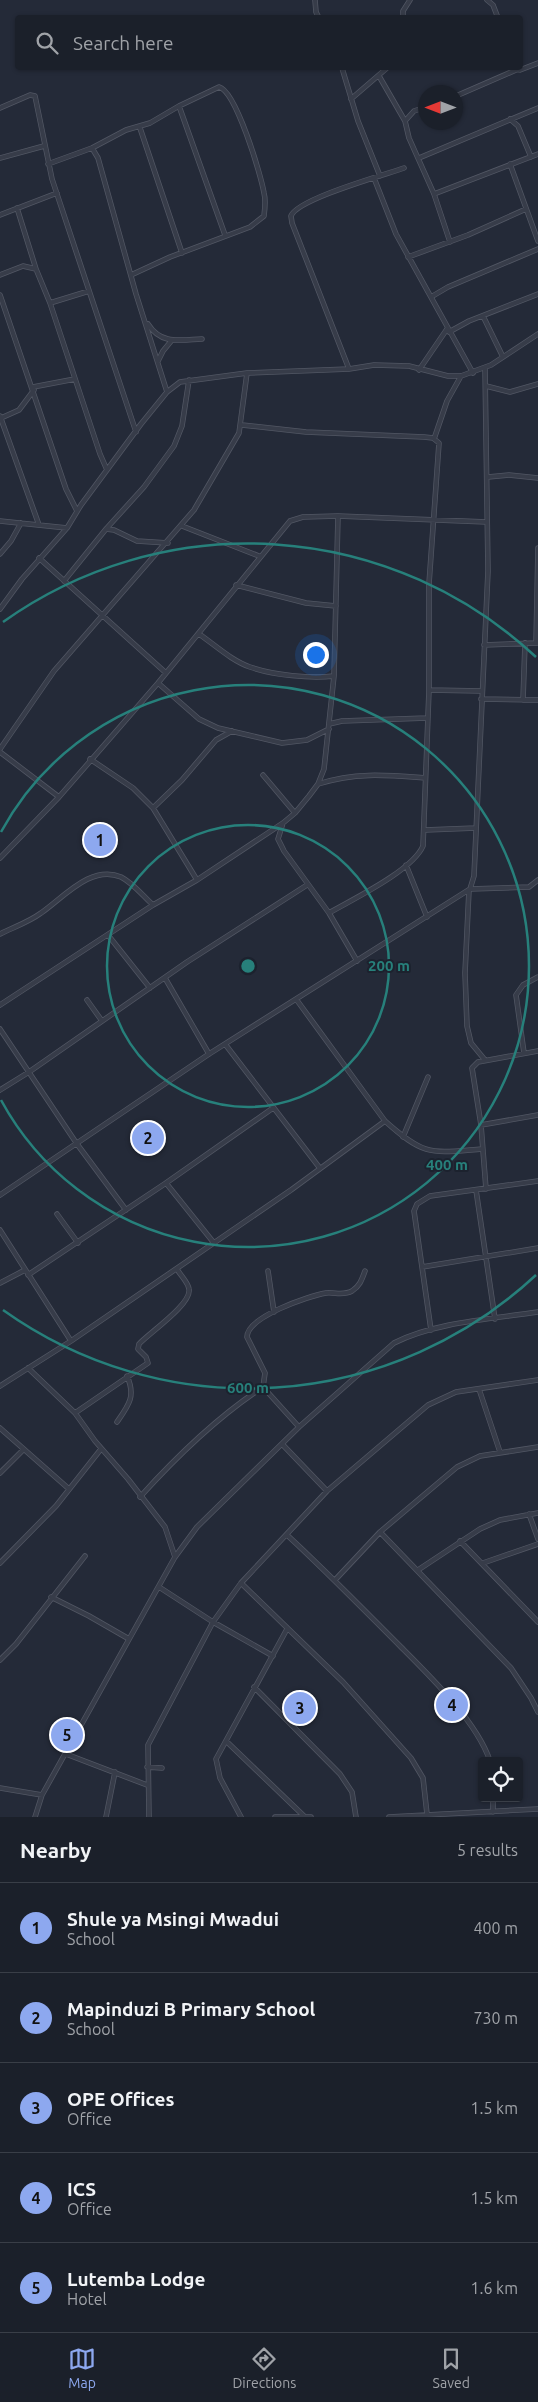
<!DOCTYPE html>
<style>
:root{--surface:#1b202a;--page:#242832;--text:#f1f3f6;--muted:#a0a3a8;--line:#393e47;--accent:#8da8ef}
body{margin:0;font-family:Ubuntu,sans-serif;background:var(--page);color:var(--text)}
.controls{position:absolute;right:15px;bottom:15px;display:grid;overflow:hidden;border-radius:5px;box-shadow:0 1px 4px #0004}
.controls button{width:45px;height:45px;display:grid;place-items:center;padding:0;border:0;border-bottom:1px solid var(--line);background:var(--surface);color:var(--text);font:25px sans-serif}
.compass{position:absolute;left:418px;top:85px;width:45px;height:45px;border-radius:50%;background:var(--surface);box-shadow:0 1px 4px #0004;rotate:270deg}
.you{position:absolute;left:315px;top:654px;width:18px;height:18px;margin:-12px;border:4px solid #fff;border-radius:50%;background:#1a73e8;box-shadow:0 0 0 8px #1a73e833}
.badge{display:grid;place-items:center;width:32px;height:32px;border-radius:50%;background:var(--accent);color:#111;font-size:16px;font-weight:700}
.pin{position:absolute;translate:-50% -50%;border:2px solid #fff;box-shadow:0 1px 5px #0006}
.list{margin:0;padding:0;list-style:none}
h2{display:flex;justify-content:space-between;align-items:center;height:65px;margin:0;padding:0 20px;font-size:21px}
h2 small{font-size:16px;font-weight:400;color:var(--muted)}
.list li{display:grid;grid-template-columns:32px 1fr auto;gap:15px;align-items:center;box-sizing:border-box;height:90px;padding:0 20px;border-top:1px solid var(--line)}
.list b{display:block;font-size:19px;white-space:nowrap}
.list p{margin:0;font-size:16px;white-space:nowrap;color:var(--muted)}
.list em{font-size:16px;font-style:normal;color:var(--muted)}
.icon{flex:none;width:28px;height:28px;fill:none;stroke:currentColor;stroke-width:2;stroke-linecap:round;stroke-linejoin:round}
.map{position:relative;flex:none;width:538px;height:1817px;overflow:hidden}
.search{position:absolute;background:var(--surface);box-shadow:0 1px 4px #0004;left:15px;right:15px;top:15px;height:55px;display:flex;align-items:center;gap:12px;box-sizing:border-box;padding:0 18px;border-radius:5px;color:var(--muted);font-size:19px}
.sheet{height:515px;background:var(--surface)}
nav{display:flex;justify-content:space-around;align-items:center;box-sizing:border-box;height:70px;border-top:1px solid var(--line);background:var(--surface);font-size:14px;color:var(--muted)}
nav a{display:grid;justify-items:center;gap:2px}
nav .on{color:var(--accent)}
.map>svg:first-child{display:block}
.lines{fill:none;stroke-linecap:round;stroke-linejoin:round}
.minor-casing{stroke:#525764;stroke-width:5.5}
.minor{stroke:#373c49;stroke-width:4}
.ring{fill:none;stroke:#27807b;stroke-width:2.5}
.centre{fill:#27807b;stroke:#1c222e;stroke-width:2.5}
.ring-label{font-size:15px;text-anchor:middle;font-weight:bold;fill:#27807b;stroke:#1c222e;stroke-width:4;stroke-linejoin:round;paint-order:stroke}
</style>
<div class="map">
<svg width="538" height="1817" viewBox="0 0 538 1817">
<rect width="100%" height="100%" fill="#242a38"/>
<g class="lines">
<!-- minor casing -->
<g class="minor-casing">
<path id="minor" d="M315,0L316,12L319,18
M487,0L493,5L498,18
M403,18V11L410,0
M342,68L358,121L380,176
M514,68L520,70L538,63
M379,76L405,121L409,138L434,194L450,242
M456,96L516,70
M351,99L387,68
M179,106L225,235
M0,108L30,95L35,96L52,179L136,432
M510,119L518,126L531,157
M405,121L414,111L426,107
M140,128L182,253
M92,148L98,158L136,294L167,392
M0,158L44,146
M419,158L538,108
M48,164L92,148L126,130L150,123L179,106L219,87C236,91 261,175 264,193C266,200 265,208 264,216L250,227L170,257L131,275
M510,164L538,241
M374,178L396,234L473,373
M434,194L538,154
M17,208L36,269
M0,215L57,193
M408,257L468,235L526,209
M0,275L23,266L36,269L50,303L100,454L107,470
M0,295L66,489L77,511
M431,297L448,287L538,249
M50,303L89,291
M483,316L503,357
M148,324C161,345 180,340 202,339
M449,332L469,321L538,294
M158,361L163,351L172,340
M349,369L292,223L291,216C297,199 384,175 404,168
M419,370L447,329
M486,386L510,392L538,384
M33,387L75,379
M0,416L39,525
M1,418L19,410L34,390
M242,425L306,432L424,437L433,438L439,443L429,584V690L423,846C412,871 353,899 329,913
M434,439L447,401L461,376
M488,477L509,475L538,478
M0,521L67,528
M182,526L259,556
M106,529L114,530L137,541L168,543
M0,554L11,541L21,523
M39,558L166,673
M64,581L106,529L144,487L174,446L182,426L189,380
M236,585L306,603L336,606
M0,609L22,579L67,528L81,505L141,424L167,392L180,382L247,373L349,369L374,365L409,366L448,376H461L491,365L538,334
M199,634C215,645 232,661 250,667C273,675 311,679 334,676
M536,643L538,548
M484,645L537,643
M158,683L199,719L218,728L282,743L307,740L329,729
M429,690L481,691
M481,699L538,700
M523,700L525,643
M329,724L342,721L427,718
M0,749L54,671L194,510L239,433L247,373
M0,752L59,797
M90,759L133,788L153,808L197,880
M263,775L295,813
M318,784C356,772 386,775 425,778
M153,808L182,780L216,740L232,731
M283,823L278,839L284,851L329,913L357,961
M425,830L476,828
M0,858L59,797L158,683L290,521L303,517L338,516L487,522
M406,865L427,917
M470,889L529,887L538,880
M469,890L465,973L467,1026L471,1043L485,1060
M0,934C14,927 29,922 41,913C63,898 91,864 121,877C133,883 143,896 153,905
M108,935L150,988
M165,978L209,1054
M296,999L385,1121C425,1157 431,1153 482,1149
M87,1000L102,1021
M0,1005L153,905L197,880L283,823L295,813L309,796L318,784L324,769L334,676L338,516
M0,1029L77,1144L126,1210
M225,1044L319,1167
M524,1053L516,995L523,985L538,977
M0,1090L29,1072L187,962L307,885
M481,1125L538,1115
M403,1137L428,1077
M166,1183L214,1243
M486,1189L481,1125L472,1068L478,1062L538,1051
M476,1190L495,1319
M0,1195L209,1054L470,889L474,876L488,571L485,368
M57,1214L78,1243
M0,1230L71,1341
M422,1267L538,1248
M268,1271L274,1312
M28,1275L166,1183L273,1108
M0,1283L25,1270
M431,1330L414,1211L417,1204L430,1196L538,1181
M28,1368L75,1413L95,1441L128,1479L165,1527L175,1557
M0,1386L71,1341L291,1190L385,1121
M263,1387L299,1427
M479,1389L500,1452
M75,1413L148,1363L146,1357L138,1349L139,1344C149,1333 192,1304 189,1289C188,1282 180,1275 177,1269
M117,1422C129,1405 136,1396 127,1376
M0,1428L69,1489
M282,1444L327,1491
M0,1473L23,1450
M140,1497C177,1456 217,1417 263,1387L265,1373L247,1337C247,1317 308,1296 326,1293C335,1292 343,1296 352,1291C360,1286 362,1279 365,1271
M529,1514L538,1539
M380,1532L511,1668L531,1698L538,1712
M287,1535C326,1571 363,1609 401,1647C430,1676 477,1722 490,1761
M460,1541L538,1622
M0,1563L56,1506L101,1449
M483,1563L538,1544
M418,1570L480,1529L500,1520L538,1513
M335,1580L380,1532L457,1467L480,1456L538,1447
M241,1583L343,1682L411,1758L423,1778L427,1814
M159,1587L213,1622L273,1656
M51,1597L89,1616L129,1639
M0,1660L16,1644L85,1556
M254,1687L340,1774L352,1792L356,1817
M226,1741L305,1817
M66,1754L147,1785
M147,1767L162,1768
M0,1788L42,1795
M493,1798V1812
M35,1817L42,1795L175,1557L197,1527L299,1427L394,1343C435,1322 492,1319 538,1312
M106,1817L115,1772
M149,1817L148,1745L213,1622L241,1583L327,1491L428,1405L456,1392L538,1380
M241,1817L220,1778L216,1759L287,1629
M275,1817H311
M389,1817L538,1809"/>
</g>
<!-- minor -->
<use href="#minor" class="minor"/>
</g>
<!-- distance rings -->
<g class="ring">
<circle cx="248" cy="966" r="141"/>
<path d="M1 832A281 281 0 1 1 1 1100"/>
<path d="M536 1275A422 422 0 0 1 3 1310M3 622A422 422 0 0 1 536 657"/>
</g>
<circle cx="248" cy="966" r="8" class="centre"/>
<g class="ring-label">
<text x="389" y="971">200 m</text>
<text x="447" y="1170">400 m</text>
<text x="248" y="1393">600 m</text>
</g>
</svg>
<div class="controls">
<button><svg class="icon" aria-label="locate" viewBox="0 0 24 24"><circle cx="12" cy="12" r="6"/><path d="M12 2v4M12 18v4M2 12h4M18 12h4"/></svg></button>
</div>
<svg class="compass" viewBox="-18 -18 36 36"><path d="M0-13l5 13h-10z" fill="#e53935"/><path d="M0 13l5-13h-10z" fill="#a0a3a8"/></svg>
<div class="you"></div>
<div class="pin badge" style="left:100px;top:840px">1</div>
<div class="pin badge" style="left:148px;top:1138px">2</div>
<div class="pin badge" style="left:300px;top:1708px">3</div>
<div class="pin badge" style="left:452px;top:1705px">4</div>
<div class="pin badge" style="left:67px;top:1735px">5</div>
<div class="search"><svg class="icon" aria-label="search" viewBox="0 0 24 24"><circle cx="10" cy="10" r="6"/><path d="M15 15l6 6"/></svg>Search here</div>
</div>
<section class="sheet">
<h2>Nearby<small>5 results</small></h2>
<ul class="list">
<li><span class="badge">1</span><div><b>Shule ya Msingi Mwadui</b><p>School</p></div><em>400 m</em></li>
<li><span class="badge">2</span><div><b>Mapinduzi B Primary School</b><p>School</p></div><em>730 m</em></li>
<li><span class="badge">3</span><div><b>OPE Offices</b><p>Office</p></div><em>1.5 km</em></li>
<li><span class="badge">4</span><div><b>ICS</b><p>Office</p></div><em>1.5 km</em></li>
<li><span class="badge">5</span><div><b>Lutemba Lodge</b><p>Hotel</p></div><em>1.6 km</em></li>
</ul>
</section>
<nav>
<a class="on"><svg class="icon" aria-label="map" viewBox="0 0 24 24"><path d="M3 6l6-2 6 2 6-2v14l-6 2-6-2-6 2zM9 4v14M15 6v14"/></svg>Map</a>
<a><svg class="icon" aria-label="directions" viewBox="0 0 24 24"><path d="M12 3l9 9-9 9-9-9zM9 14v-3h6M13 9l2 2-2 2"/></svg>Directions</a>
<a><svg class="icon" aria-label="saved" viewBox="0 0 24 24"><path d="M7 4h10v16l-5-4-5 4z"/></svg>Saved</a>
</nav>
